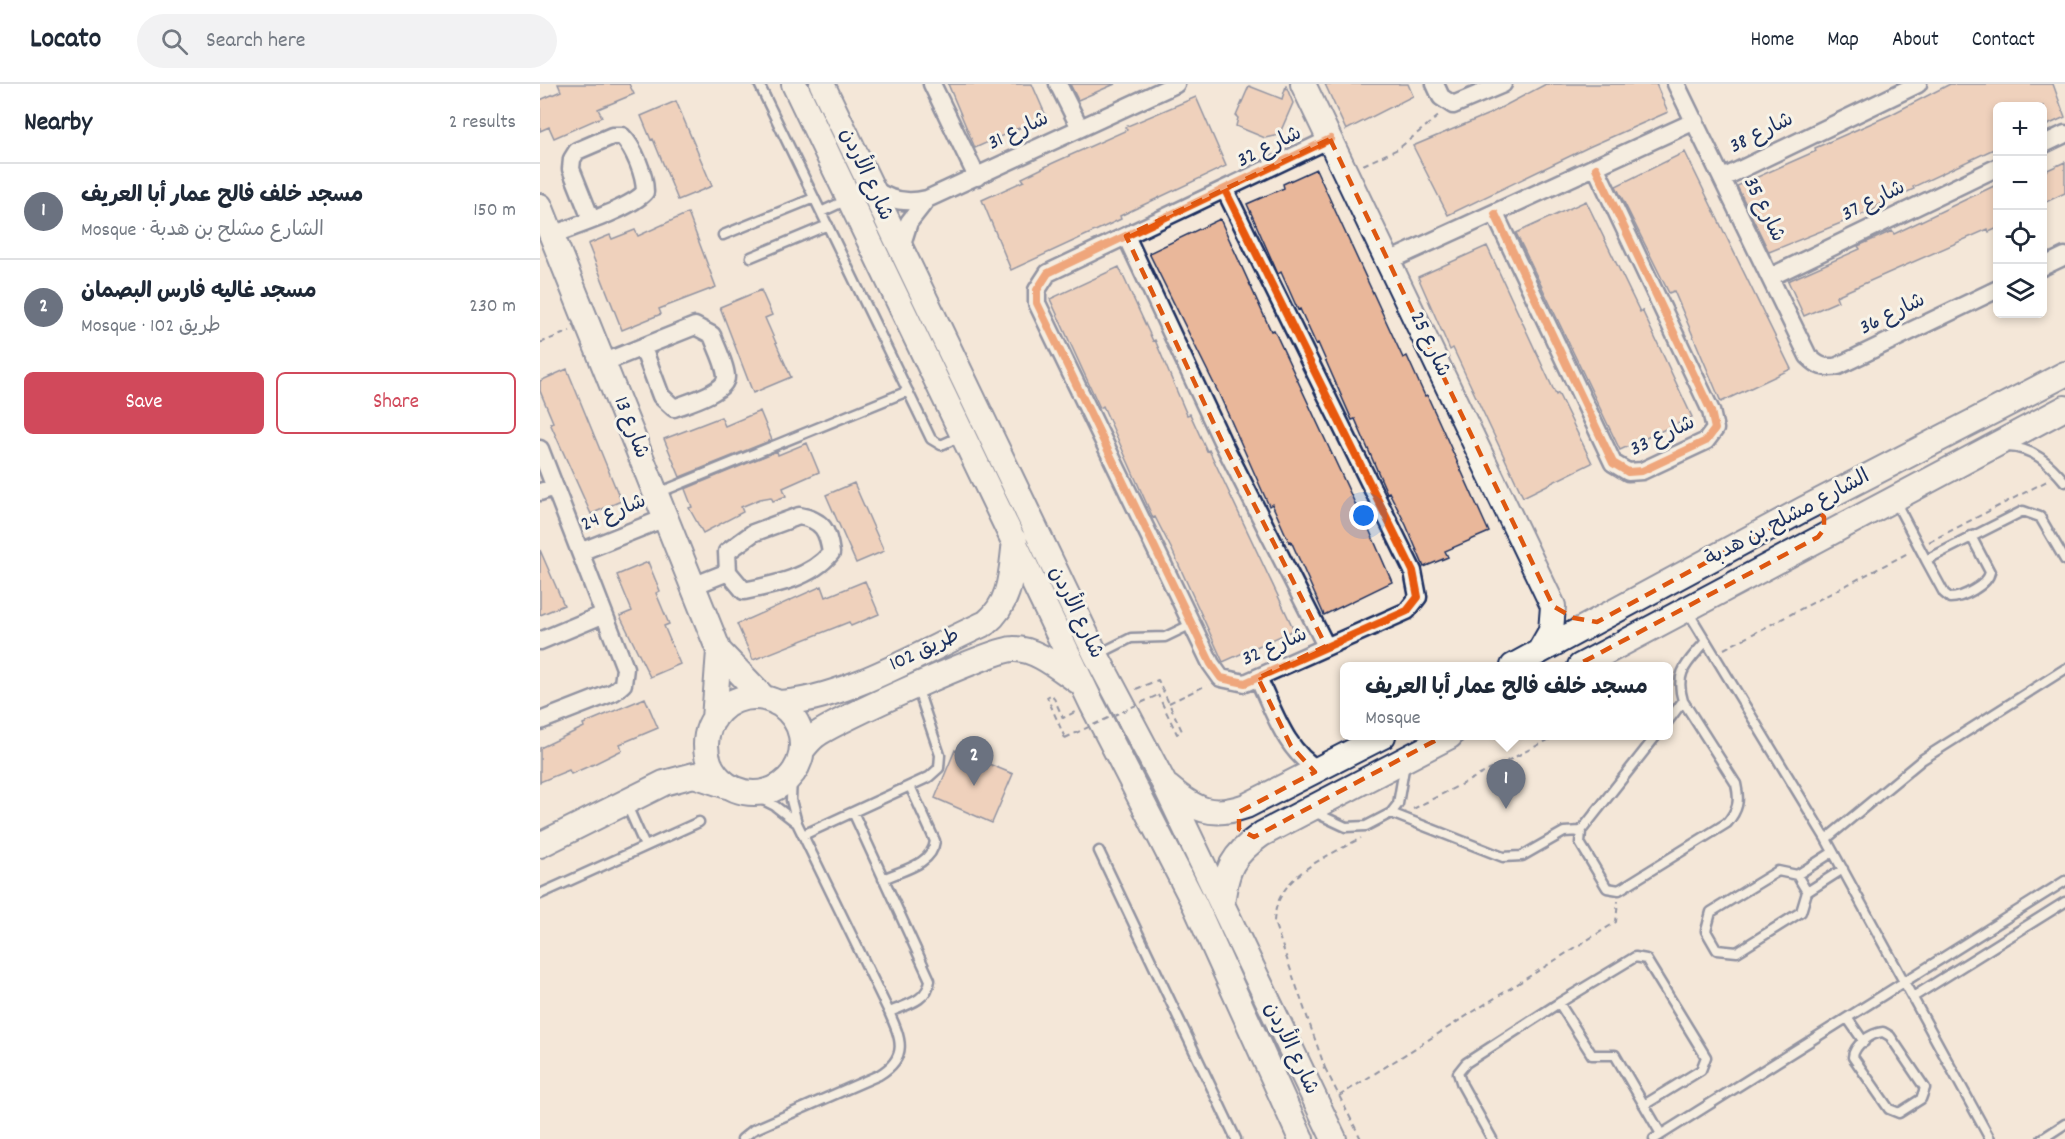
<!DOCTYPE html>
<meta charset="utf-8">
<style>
:root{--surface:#fff;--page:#f2f2f3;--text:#1f2937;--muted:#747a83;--line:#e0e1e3;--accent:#d1495b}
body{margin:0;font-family:Dekko,"Playpen Sans Arabic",sans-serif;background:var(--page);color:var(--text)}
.controls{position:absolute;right:18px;top:18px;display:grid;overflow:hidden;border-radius:9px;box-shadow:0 3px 9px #0003}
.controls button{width:54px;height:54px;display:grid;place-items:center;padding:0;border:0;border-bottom:2px solid var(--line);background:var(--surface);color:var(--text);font:30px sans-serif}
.you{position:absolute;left:824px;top:432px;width:21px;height:21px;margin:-15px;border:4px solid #fff;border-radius:50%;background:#1a73e8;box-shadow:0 0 0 9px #1a73e833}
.badge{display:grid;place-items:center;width:39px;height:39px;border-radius:50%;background:var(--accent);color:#fff;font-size:20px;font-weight:700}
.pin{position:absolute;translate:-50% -50px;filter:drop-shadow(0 2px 3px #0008)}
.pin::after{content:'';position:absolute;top:32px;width:21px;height:18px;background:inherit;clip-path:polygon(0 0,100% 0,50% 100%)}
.popup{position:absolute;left:800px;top:578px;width:333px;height:78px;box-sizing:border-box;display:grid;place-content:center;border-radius:9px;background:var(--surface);filter:drop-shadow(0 2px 4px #0005);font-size:20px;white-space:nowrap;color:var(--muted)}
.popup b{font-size:22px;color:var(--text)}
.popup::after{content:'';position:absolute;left:50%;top:100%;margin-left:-12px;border:12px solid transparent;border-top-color:var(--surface)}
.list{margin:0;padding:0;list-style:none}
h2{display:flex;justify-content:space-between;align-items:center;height:78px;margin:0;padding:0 24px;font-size:26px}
h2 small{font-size:20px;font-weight:400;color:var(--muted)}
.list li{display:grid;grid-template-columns:39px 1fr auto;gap:18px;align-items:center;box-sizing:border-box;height:96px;padding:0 24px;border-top:2px solid var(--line)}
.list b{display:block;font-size:22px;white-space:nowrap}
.list p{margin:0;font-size:20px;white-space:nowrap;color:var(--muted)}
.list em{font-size:20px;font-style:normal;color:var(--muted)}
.actions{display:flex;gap:12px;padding:18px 24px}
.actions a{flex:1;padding:14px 0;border:2px solid var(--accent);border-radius:9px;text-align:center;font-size:21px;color:var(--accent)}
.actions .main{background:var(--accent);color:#fff}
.icon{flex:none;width:33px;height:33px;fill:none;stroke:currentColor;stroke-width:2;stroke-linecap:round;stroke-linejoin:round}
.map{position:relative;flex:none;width:1525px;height:1055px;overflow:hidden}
header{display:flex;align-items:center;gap:36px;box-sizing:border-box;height:84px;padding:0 30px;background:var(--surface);border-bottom:2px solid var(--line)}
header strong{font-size:28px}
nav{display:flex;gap:33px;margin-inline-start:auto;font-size:21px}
.search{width:420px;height:54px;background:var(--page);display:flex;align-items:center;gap:15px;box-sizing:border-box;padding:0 21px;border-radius:33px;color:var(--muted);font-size:22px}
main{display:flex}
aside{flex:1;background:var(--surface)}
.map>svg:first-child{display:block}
.building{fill:#e9b79a;stroke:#1b2f5e;stroke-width:1.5}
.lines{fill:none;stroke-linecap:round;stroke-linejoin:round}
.lane-casing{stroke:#1b2f5e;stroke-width:13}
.street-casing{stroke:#1b2f5e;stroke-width:21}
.secondary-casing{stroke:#1b2f5e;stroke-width:28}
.path{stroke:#1b2f5e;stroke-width:2;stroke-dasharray:6 4.5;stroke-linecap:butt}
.lane{stroke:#f7f3e8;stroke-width:8}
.street{stroke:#f7f3e8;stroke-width:16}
.secondary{stroke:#f7f3e8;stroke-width:24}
.path-bridge{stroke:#1b2f5e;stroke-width:2;stroke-dasharray:6 4.5;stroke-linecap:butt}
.cycleway-casing{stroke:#f7f3e8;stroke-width:11}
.cycleway{stroke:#e8590c;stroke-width:8}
.marked{fill:none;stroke:#de5710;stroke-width:4.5;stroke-dasharray:12 8;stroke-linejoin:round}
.labels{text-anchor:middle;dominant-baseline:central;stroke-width:6;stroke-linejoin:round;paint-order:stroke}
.street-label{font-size:21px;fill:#1b2f5e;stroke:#f7f3e8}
</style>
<header>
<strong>Locato</strong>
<div class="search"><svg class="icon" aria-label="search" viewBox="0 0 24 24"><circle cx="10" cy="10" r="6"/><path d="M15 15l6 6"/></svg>Search here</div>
<nav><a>Home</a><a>Map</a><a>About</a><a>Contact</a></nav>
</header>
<main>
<aside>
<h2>Nearby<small>2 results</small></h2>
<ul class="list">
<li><span class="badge" style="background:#6b7280">1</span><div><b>مسجد خلف فالح عمار أبا العريف</b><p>Mosque · الشارع مشلح بن هدبة</p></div><em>150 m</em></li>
<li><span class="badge" style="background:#6b7280">2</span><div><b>مسجد غاليه فارس البصمان</b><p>Mosque · طريق 102</p></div><em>230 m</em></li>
</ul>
<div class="actions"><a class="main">Save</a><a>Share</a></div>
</aside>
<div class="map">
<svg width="1525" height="1055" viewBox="0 0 1525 1055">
<rect width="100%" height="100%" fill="#f4e7d8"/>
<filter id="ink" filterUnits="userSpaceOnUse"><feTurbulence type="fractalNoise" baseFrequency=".0167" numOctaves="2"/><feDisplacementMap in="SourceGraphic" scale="12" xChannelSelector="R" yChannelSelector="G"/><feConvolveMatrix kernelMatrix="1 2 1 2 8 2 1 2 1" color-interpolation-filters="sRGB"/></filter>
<g filter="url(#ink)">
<!-- building -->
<path class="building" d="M18,0H89L94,10L58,25L62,33L14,54L9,43L0,47V16L21,7Z
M408,0H492L506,32L435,64Z
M530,0H575L538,16Z
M785,0H868L873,12L806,46Z
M1006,0H1116L1128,28L1051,62L908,131L873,62L949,30Z
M1410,0H1513L1525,33L1503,43V22H1458V63L1373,103L1374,105L1337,122L1338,124L1229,168L1197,102L1276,67L1275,64L1350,31Z
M709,2L742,15L746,2L753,19L739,51L725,54L696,42L698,34L696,32Z
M656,13L686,82L580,132L581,135L471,186L442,116L484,97L482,94L513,79L587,46L585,43Z
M136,17L172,102L138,116L113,55L111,56L101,32Z
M1145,68L1251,285L1181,318L1134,207L1129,209L1076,102Z
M1525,78V109L1506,118L1503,110V88Z
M776,85L863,274L867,272L885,312L887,311L949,448L905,467L908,473L884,483L866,441L849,408L847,409L815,335L812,336L778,259L776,260L760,225L758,226L741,188L738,190L707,120L744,104L743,100Z
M1458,100V144L1449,148L1448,145L1296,212L1298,217L1264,232L1248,197L1320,165L1318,162L1334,155L1352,147L1354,150Z
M1046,117L1100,228L1102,226L1152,333L1080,366L976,149Z
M148,129L176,203L119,225L121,230L82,246L48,160L70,151L72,155L95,146L98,152Z
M680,135L731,247L734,246L819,428L821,427L852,498L784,531L751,457L749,458L732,420L729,422L679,310L609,169Z
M947,162L1016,311L1018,309L1052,379L983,413L913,264L910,266L878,193Z
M579,183L613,257L615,256L647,331L650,330L667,367L669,366L754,546L683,578L632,466L615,433L613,434L563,322L560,324L510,215Z
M221,206L232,231L225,234L251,293L213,309L180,223Z
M27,285L81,417L51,430L10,339L13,338L0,307V297Z
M220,327L232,356L140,393L124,355L181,333L185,342Z
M267,359L279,388L243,404L246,412L233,417L231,413L220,415L201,423L203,428L163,449L149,424L152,423L145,405L237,367L238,371Z
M314,399L344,467L316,479L286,411Z
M0,466L24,521L0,531Z
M108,478L120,507L116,509L129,540L124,542L140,580L110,593L80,532L92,527L77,491Z
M325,497L339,530L311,542L309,538L213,576L197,540L282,502L286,513Z
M105,614L118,644L80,660L82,666L54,680L31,690L29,686L0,698V664L44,643L43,640Z
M415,666L473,690L452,739L395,714Z"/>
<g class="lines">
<!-- lane casing -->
<g class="lane-casing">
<path id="lane" d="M219,0L391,355L401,361L421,352
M281,128L309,115
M183,151L274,114
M211,173L288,141
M1467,363C1493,363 1510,380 1525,398
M118,409L368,307
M1355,417L1386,476L1483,427L1500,433L1525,476
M1386,476L1404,509L1410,514C1422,514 1448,501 1450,488L1431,452
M1147,526L1286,755L1450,1055
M557,571L591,554L625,553L652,540
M1128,637L1143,617
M1116,652L1041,747L1040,759L1067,804L1079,806L1187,739C1198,726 1200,717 1196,700L1143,617C1134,587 1148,579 1166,557
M211,710L235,722L257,739
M86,719L105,762
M313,728L390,896C388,917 366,921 349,928
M774,728L806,743L826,742L851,729L858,720L865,679
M851,729L963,773L982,772L1024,748L1041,747
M263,751L389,693L399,684L400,671L377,603
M1286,755L1383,675L1525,585
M559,767L696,1055
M1238,787L1257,791L1267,808L1261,828L1197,868L1177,866L1166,847L1171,828Z
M1257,791L1293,768
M343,795C362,786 392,781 395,757L370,702
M1267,808L1303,785
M0,810L159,738
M1373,913L1525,818
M1019,919L1095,873L1106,875L1166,973L1161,986L1104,1021
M1308,935L1324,958
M1343,948L1350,952L1385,1004L1381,1015L1359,1029L1349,1025L1313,973C1314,961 1331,949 1343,948Z
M202,1055L213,1046L339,991C369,973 361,955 349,928L257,739L251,716L252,692
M952,1055L922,1001L918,989L926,979L1019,919L1052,971H1075L1121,1050
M1114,1055L1525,797
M1502,1055L1525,1040"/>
</g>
<!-- street casing -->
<g class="street-casing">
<path id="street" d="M392,0L437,93
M518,0L540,44
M895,0L901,13L913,21L963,0
M1136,0L1268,272C1278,282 1284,285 1298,282L1458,205
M1502,61L1525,50
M1183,94L1378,0
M333,104C349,117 367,120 387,115L636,0
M685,106L873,487L878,513L867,527L705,599L681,594L671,580L497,219V206L508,189L790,55
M955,130L1073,379L1088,388L1102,387L1166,357L1175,345L1171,327L1056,84
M12,151C35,142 90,125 105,108C105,91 94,64 82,52H72L37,67L32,75L31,85L51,135
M586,152L682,357L786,562
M360,166L369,138L387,115
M849,177L1155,37
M1502,183L1525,172
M1230,193L1458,83
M65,278L155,242L172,251C176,263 186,281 186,293C186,308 147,319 134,324L121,312L103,264
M0,365L85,584L83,600L74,608L0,637
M0,408L15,403
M259,432C283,436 288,447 291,469C271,494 234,501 204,507L188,488L187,468L213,449Z
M40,468L125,434
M153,502L188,488
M0,557L62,531
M718,594C734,627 746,668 779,686"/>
</g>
<!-- secondary casing -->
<g class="secondary-casing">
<path id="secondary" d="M254,0L552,620L655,821L761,1055
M282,0L556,571L625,701L794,1055
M763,0L1013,522L1011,547L999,568
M0,122L179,567L224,614
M973,582L1264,425L1525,290
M1040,582L1525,324
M166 661a48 48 0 1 1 96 0a48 48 0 1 1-96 0Z
M237,619C303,617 385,566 446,539C472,518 471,487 475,457
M174,635L179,567
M262,666C266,661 270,656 275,652C292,638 453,565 473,565C497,564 522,587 542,600
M628,703C655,726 671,734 706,722L843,652
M0,761L124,699L154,691L187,702
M682,821C686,785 692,771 722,750L910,652"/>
</g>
<!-- path -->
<path class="path" d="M823,81L858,65L901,30
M0,259L30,247
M1389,458L1509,396
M1184,565L1370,468
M596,605L618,596L642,647L637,650L618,611
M629,619L667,601
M525,654L507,613L512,610L523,634L535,628
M873,725L1016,652
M785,984L821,1055
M783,985L785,984L734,838C736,791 785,774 821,754
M799,1012L1076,838L1078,817"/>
<!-- lane -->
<use href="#lane" class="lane"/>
<!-- street -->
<use href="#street" class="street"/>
<!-- secondary -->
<use href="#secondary" class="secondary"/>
<!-- path-bridge -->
<path class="path-bridge" d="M525,654L618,611"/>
<!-- cycleway casing -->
<g class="cycleway-casing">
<path id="cycleway" d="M685,106L873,487L878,513L867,527L705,599L681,594L671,580L497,219V206L508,189L790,55
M955,130L1073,379L1088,388L1102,387L1166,357L1175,345L1171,327L1056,84"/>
</g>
<!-- cycleway -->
<use href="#cycleway" class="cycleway"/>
</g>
</g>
<!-- marked area -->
<path d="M0 0H1525V1055H0ZM790,55L1013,522L1034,534L1057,538L1264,425H1276L1284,433V445L1278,453L714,753L699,745V728L775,688L751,662L718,594L786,562L682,357L586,152Z" fill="#f4e7d8" fill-opacity=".55" fill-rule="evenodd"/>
<path class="marked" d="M790,55L1013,522L1034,534L1057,538L1264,425H1276L1284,433V445L1278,453L714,753L699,745V728L775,688L751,662L718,594L786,562L682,357L586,152Z"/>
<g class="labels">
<!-- street labels -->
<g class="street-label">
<text transform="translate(479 48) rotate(-25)">شارع 31</text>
<text transform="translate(1222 50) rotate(-26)">شارع 38</text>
<text transform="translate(730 64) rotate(-26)">شارع 32</text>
<text transform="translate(325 91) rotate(65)">شارع الأردن</text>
<text transform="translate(1334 118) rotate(-26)">شارع 37</text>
<text transform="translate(1223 126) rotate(64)">شارع 35</text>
<text transform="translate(1353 231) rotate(-26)">شارع 36</text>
<text transform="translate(889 261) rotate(65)">شارع 25</text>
<text transform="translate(90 344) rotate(69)">شارع 13</text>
<text transform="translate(1123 353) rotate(-25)">شارع 33</text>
<text transform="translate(74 430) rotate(-22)">شارع 24</text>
<text transform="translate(1248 435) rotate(-28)">الشارع مشلح بن هدبة</text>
<text transform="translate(535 529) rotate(64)">شارع الأردن</text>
<text transform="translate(735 564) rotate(-23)">شارع 32</text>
<text transform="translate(385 567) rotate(-25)">طريق 102</text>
<text transform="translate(750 965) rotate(64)">شارع الأردن</text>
</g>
</g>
</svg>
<div class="controls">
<button>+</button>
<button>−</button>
<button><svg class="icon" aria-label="locate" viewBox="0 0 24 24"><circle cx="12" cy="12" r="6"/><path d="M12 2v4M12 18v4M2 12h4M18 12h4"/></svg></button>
<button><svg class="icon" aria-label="layers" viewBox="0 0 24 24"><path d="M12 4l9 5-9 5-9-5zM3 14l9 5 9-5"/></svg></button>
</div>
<div class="you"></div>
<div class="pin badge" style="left:966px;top:725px;background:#6b7280">1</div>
<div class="popup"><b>مسجد خلف فالح عمار أبا العريف</b>Mosque</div>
<div class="pin badge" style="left:434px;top:702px;background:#6b7280">2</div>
</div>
</main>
